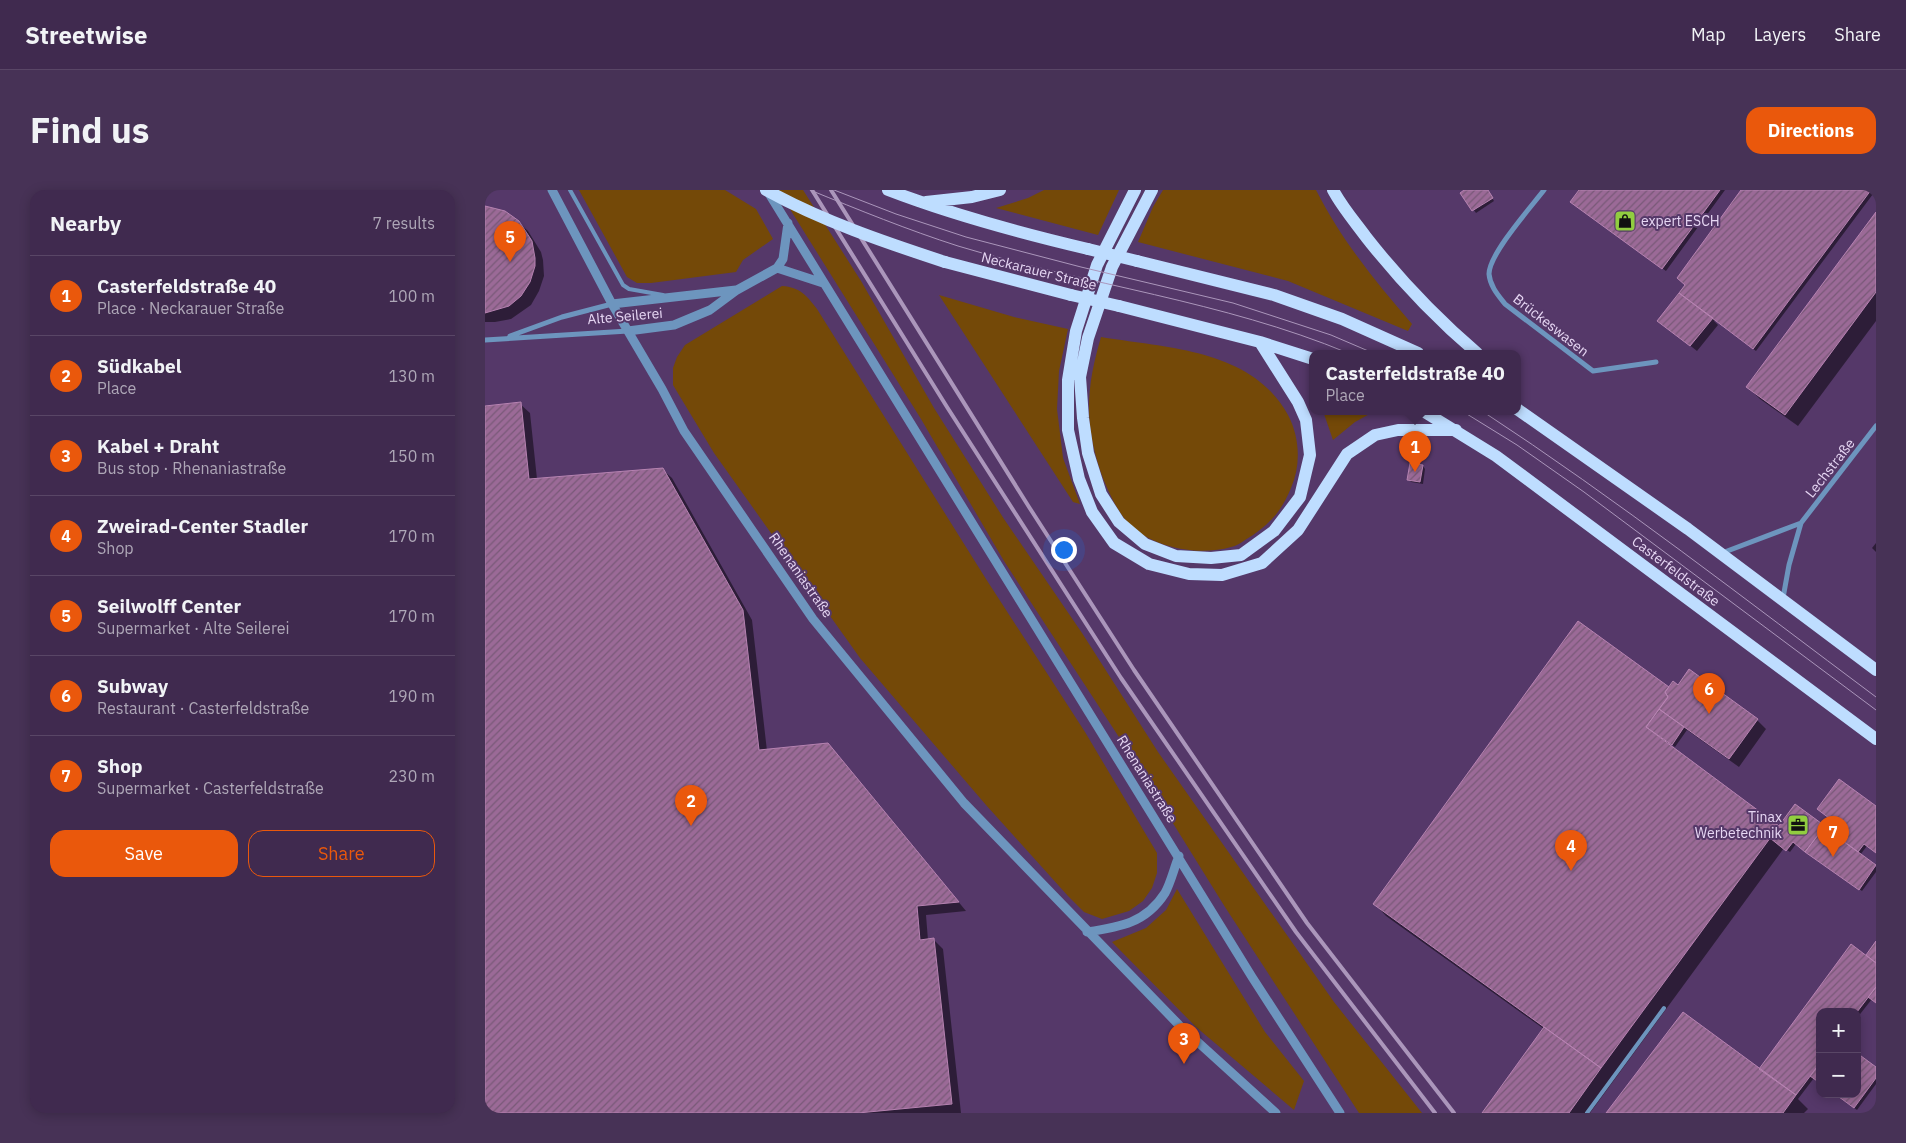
<!DOCTYPE html>
<meta charset="utf-8">
<style>
:root{--surface:#402a4f;--page:#473256;--text:#f1f3f6;--muted:#aea7b7;--line:#594666;--accent:#ea580c}
body{margin:0;font-family:"IBM Plex Sans",sans-serif;background:var(--page);color:var(--text)}
.controls{position:absolute;right:15px;bottom:15px;display:grid;overflow:hidden;border-radius:10px;box-shadow:0 2px 12px #0003}
.controls button{width:45px;height:45px;display:grid;place-items:center;padding:0;border:0;border-bottom:1px solid var(--line);background:var(--surface);color:var(--text);font:25px sans-serif}
.you{position:absolute;left:578px;top:359px;width:18px;height:18px;margin:-12px;border:4px solid #fff;border-radius:50%;background:#1a73e8;box-shadow:0 0 0 8px #1a73e833}
.badge{display:grid;place-items:center;width:32px;height:32px;border-radius:50%;background:var(--accent);color:#fff;font-size:16px;font-weight:700}
.pin{position:absolute;translate:-50% -41px;filter:drop-shadow(0 1px 2px #0008)}
.pin::after{content:'';position:absolute;top:26px;width:18px;height:15px;background:inherit;clip-path:polygon(0 0,100% 0,50% 100%)}
.popup{position:absolute;left:824px;top:160px;width:212px;height:65px;box-sizing:border-box;display:grid;place-content:center;border-radius:10px;background:var(--surface);filter:drop-shadow(0 1px 4px #0005);font-size:16px;white-space:nowrap;color:var(--muted)}
.popup b{font-size:19px;color:var(--text)}
.popup::after{content:'';position:absolute;left:50%;top:100%;margin-left:-10px;border:10px solid transparent;border-top-color:var(--surface)}
.list{margin:0;padding:0;list-style:none}
h2{display:flex;justify-content:space-between;align-items:center;height:65px;margin:0;padding:0 20px;font-size:21px}
h2 small{font-size:16px;font-weight:400;color:var(--muted)}
.list li{display:grid;grid-template-columns:32px 1fr auto;gap:15px;align-items:center;box-sizing:border-box;height:80px;padding:0 20px;border-top:1px solid var(--line)}
.list b{display:block;font-size:19px;white-space:nowrap}
.list p{margin:0;font-size:16px;white-space:nowrap;color:var(--muted)}
.list em{font-size:16px;font-style:normal;color:var(--muted)}
.actions{display:flex;gap:10px;padding:15px 20px}
.actions a{flex:1;padding:11px 0;border:1px solid var(--accent);border-radius:15px;text-align:center;font-size:18px;color:var(--accent)}
.actions .main{background:var(--accent);color:#fff}
.map{position:relative;flex:none;width:1391px;height:923px;overflow:hidden;border-radius:15px}
header{display:flex;align-items:center;gap:30px;box-sizing:border-box;height:70px;padding:0 25px;background:var(--surface);border-bottom:1px solid var(--line)}
header strong{font-size:24px}
nav{display:flex;gap:28px;margin-inline-start:auto;font-size:18px}
.intro{display:flex;align-items:center;justify-content:space-between;box-sizing:border-box;height:120px;padding:0 30px}
h1{margin:0;font-size:35px}
.button{padding:12px 22px;border-radius:15px;background:var(--accent);color:#fff;font-size:18px;font-weight:700}
main{display:flex;gap:30px;padding:0 30px}
aside{flex:1;background:var(--surface);border-radius:15px;box-shadow:0 2px 12px #0003}
.map>svg:first-child{display:block}
.green{fill:#744908}
.shadow{fill:#0007}
.building{fill:url(#building-hatch);stroke:#b683b1}
.lines{fill:none;stroke-linecap:round;stroke-linejoin:round}
.service{stroke:#6d95be;stroke-width:4}
.minor{stroke:#6d95be;stroke-width:5}
.tertiary{stroke:#6d95be;stroke-width:9}
.primary{stroke:#beddff;stroke-width:12}
.tram{stroke:#ab96bb;stroke-width:1}
.rail{stroke:#ab96bb;stroke-width:4}
.primary-bridge{stroke:#beddff;stroke-width:12}
.labels{text-anchor:middle;dominant-baseline:central;stroke-width:4;stroke-linejoin:round;paint-order:stroke}
.poi-label{font-size:14px;fill:#e7d7f4;stroke:#553869;text-anchor:start}
.street-label{font-size:14px;fill:#e7d7f4;stroke:#553869}
</style>
<header>
<strong>Streetwise</strong>
<nav><a>Map</a><a>Layers</a><a>Share</a></nav>
</header>
<div class="intro"><h1>Find us</h1><a class="button">Directions</a></div>
<main>
<aside>
<h2>Nearby<small>7 results</small></h2>
<ul class="list">
<li><span class="badge">1</span><div><b>Casterfeldstraße 40</b><p>Place · Neckarauer Straße</p></div><em>100 m</em></li>
<li><span class="badge">2</span><div><b>Südkabel</b><p>Place</p></div><em>130 m</em></li>
<li><span class="badge">3</span><div><b>Kabel + Draht</b><p>Bus stop · Rhenaniastraße</p></div><em>150 m</em></li>
<li><span class="badge">4</span><div><b>Zweirad-Center Stadler</b><p>Shop</p></div><em>170 m</em></li>
<li><span class="badge">5</span><div><b>Seilwolff Center</b><p>Supermarket · Alte Seilerei</p></div><em>170 m</em></li>
<li><span class="badge">6</span><div><b>Subway</b><p>Restaurant · Casterfeldstraße</p></div><em>190 m</em></li>
<li><span class="badge">7</span><div><b>Shop</b><p>Supermarket · Casterfeldstraße</p></div><em>230 m</em></li>
</ul>
<div class="actions"><a class="main">Save</a><a>Share</a></div>
</aside>
<div class="map">
<svg width="1391" height="923" viewBox="0 0 1391 923">
<defs>
<pattern id="building-hatch" width="6" height="6" patternUnits="userSpaceOnUse" patternTransform="scale(1.25)"><rect width="6" height="6" fill="#9b6a97"/><path d="M-1 1l2-2M0 6l6-6M5 7l2-2" fill="none" stroke="#795978"/></pattern>
</defs>
<rect width="100%" height="100%" fill="#553869"/>
<!-- green -->
<path class="green" d="M94,0H240L271,19L288,49L258,70L251,82L166,93H152L142,87Z
M293,0H318L376,91L449,218L519,329L597,443L673,562L849,812L937,923H874L740,717L645,564L519,371L436,229Z
M559,0H634L613,45L511,18L543,8Z
M678,0H831C857,51 890,91 927,134L923,141L803,91L653,52L668,17Z
M297,96C315,97 322,106 332,119L501,389L600,542L672,663V683L667,698L658,711L644,721L617,729L599,722L583,706L501,615L375,468L229,263L188,195V178L192,167L200,155Z
M454,105L529,127L583,139L574,181L572,219L578,268L595,314L588,312Z
M616,147C682,158 767,159 803,225C815,248 816,275 806,298C796,323 782,337 760,350C756,353 751,356 746,357C712,367 661,357 639,328C618,299 604,253 604,218C604,193 609,171 616,147Z
M838,221H890L870,232L848,250Z
M692,699L780,842L819,891L809,920L711,837L627,752L661,738L681,720Z"/>
<!-- shadow -->
<path class="shadow" d="M981,0H1002L1009,11L991,23L977,3Z
M1096,0H1240L1181,81L1090,14Z
M1258,0H1391L1271,161L1230,130L1229,131L1233,135L1212,161L1174,131L1195,104Z
M0,17L33,32L43,41L56,62L58,70L59,86L54,101L46,115L26,129L10,132H0Z
M1391,24V131L1313,236L1275,209L1263,197Z
M35,214L45,223L52,289L177,279L187,288L267,430L282,561L352,564L481,721L441,725L443,750H449L458,759L476,923H0V217Z
M938,276L940,279L938,294L926,292L924,289Z
M1391,353V362L1387,358Z
M1193,497L1272,530L1281,539L1254,577L1202,540L1190,557L1184,552L1182,554L1294,638L1339,636L1355,651L1391,617V662L1382,656L1375,665L1391,677V682L1377,701L1311,654L1305,662L1299,658L1105,923H998L1059,839L901,726L889,713L1184,499Z
M1391,753V813L1387,809L1372,828V822H1335L1329,888L1313,909L1323,919L1319,923H1123L1275,880L1381,767Z
M1391,879V894L1372,920L1351,904H1372Z"/>
<!-- building -->
<path class="building" d="M979,0H1003L1008,8L987,21L975,3Z
M1094,0H1235L1177,79L1085,12Z
M1256,0H1386L1268,159L1194,103L1200,95L1192,88Z
M0,16L20,21L34,31L47,51L50,68V76L45,92L36,106L24,116L0,123Z
M1391,22V102L1300,225L1261,197Z
M1194,103L1228,128L1205,156L1172,131Z
M36,212L44,289L178,278L258,420L274,560L343,553L474,712L432,716L435,750L449,748L467,914L373,923H0V216Z
M925,273L938,275L935,292L922,290Z
M1093,431L1184,497L1180,502L1183,507L1161,537L1294,636L1116,878L888,714Z
M1204,479L1273,529L1244,569L1174,519L1183,507L1180,502L1188,491L1193,495Z
M1174,519L1199,537L1187,555L1161,537Z
M1354,589L1391,616V663L1379,654L1373,662L1355,649L1361,641L1332,619Z
M1310,614L1340,636L1320,662L1308,652L1301,661L1285,648Z
M1339,637L1391,675L1374,700L1320,662Z
M1391,751V773L1381,765Z
M1366,754L1391,773V797L1372,822H1335V873L1311,905L1274,879Z
M1391,797V813L1383,807Z
M1198,822L1311,905L1298,923H1121Z
M1059,837L1116,878L1084,923H997Z
M1372,863L1391,877V888L1369,918L1350,904H1372Z
M1335,873V893L1325,886Z"/>
<g class="lines">
<!-- service -->
<path class="service" d="M85,0L138,95L144,99L178,105
M1102,923L1179,818"/>
<!-- minor -->
<path class="minor" d="M1059,0C1046,17 1004,64 1004,84C1005,96 1013,105 1020,114L1108,181L1171,172
M25,146L77,127L127,114
M0,150L143,141
M1237,363L1316,333
M1298,408L1304,375L1316,333L1391,236"/>
<!-- tertiary -->
<path class="tertiary" d="M67,0L127,114L177,199L199,241L328,429L479,613L694,835L791,923
M283,2L767,787L855,923
M292,78L338,93
M127,114L251,100
M143,141L189,135L225,120L252,100L292,78L298,69L303,33
M602,742C635,737 661,733 680,703C686,692 689,678 694,666"/>
<!-- primary -->
<path class="primary" d="M403,0C468,25 535,43 603,59
M650,0L612,75L591,141L583,190V240L594,289L607,322L629,353L664,374L704,384L737,385L777,373L813,340L862,264L890,245L913,240H971
M667,0L627,77L603,148L595,187L598,228L603,263L616,304L634,332L660,354L691,366L726,368L756,365L789,341L815,307L825,265L821,230L813,212L775,152
M848,0C857,17 870,32 881,47C914,89 951,128 992,163
M441,12L487,7L515,0
M652,71L789,105L857,129L933,163
M460,72L586,105
M634,116L775,152L828,169
M1032,219L1203,339L1391,480
M938,221L1011,266L1391,549"/>
<!-- tram -->
<path class="tram" d="M325,0C374,20 423,40 473,56C602,95 738,111 863,163
M349,0L411,24L481,47L596,77L748,113L846,145L888,163
M977,221L1032,255L1099,302L1391,520
M997,221C1133,310 1261,410 1391,507"/>
<!-- rail -->
<path class="rail" d="M327,0L462,217L636,488L811,742L950,923
M346,0L544,317L649,480L822,733L969,923"/>
<!-- primary-bridge -->
<path class="primary-bridge" d="M281,0C337,31 399,52 460,72
M603,59L652,71
M586,105L634,116"/>
</g>
<!-- icons -->
<defs>
<g id="shop-square" transform="scale(1.125)"><rect x="-9" y="-9" width="18" height="18" rx="4" fill="#91cd40" stroke="#553869"/><path d="M-5-2.5h2.3a2.7 3.5 0 0 1 5.4 0H5L5.5 6h-11ZM-1.5-2.5h3a1.5 2.3 0 0 0-3 0Z" fill="#111"/></g>
<g id="office-square" transform="scale(1.125)"><rect x="-9" y="-9" width="18" height="18" rx="4" fill="#91cd40" stroke="#553869"/><path d="M-6-3h4V-5.5h4V-3h4V5H-6ZM-1-4.5V-3h2v-1.5ZM-6 0V1H6V0Z" fill="#111"/></g>
</defs>
<g fill-rule="evenodd">
<use href="#shop-square" x="1140" y="31"/>
<use href="#office-square" x="1313" y="635"/>
</g>
<g class="labels">
<!-- poi labels -->
<g class="poi-label">
<text x="1156" y="31">expert ESCH</text>
<text x="1297" y="627" text-anchor="end">Tinax<tspan x="1297" dy="16">Werbetechnik</tspan></text>
</g>
<!-- street labels -->
<g class="street-label">
<text transform="translate(554 81) rotate(14)">Neckarauer Straße</text>
<text transform="translate(140 126) rotate(-5)">Alte Seilerei</text>
<text transform="translate(1066 135) rotate(38)">Brückeswasen</text>
<text transform="translate(1345 278) rotate(-52)">Lechstraße</text>
<text transform="translate(1191 381) rotate(37)">Casterfeldstraße</text>
<text transform="translate(316 385) rotate(55)">Rhenaniastraße</text>
<text transform="translate(662 589) rotate(58)">Rhenaniastraße</text>
</g>
</g>
</svg>
<div class="controls">
<button>+</button>
<button>−</button>
</div>
<div class="you"></div>
<div class="pin badge" style="left:930px;top:282px">1</div>
<div class="popup"><b>Casterfeldstraße 40</b>Place</div>
<div class="pin badge" style="left:206px;top:636px">2</div>
<div class="pin badge" style="left:699px;top:874px">3</div>
<div class="pin badge" style="left:1086px;top:681px">4</div>
<div class="pin badge" style="left:25px;top:72px">5</div>
<div class="pin badge" style="left:1224px;top:524px">6</div>
<div class="pin badge" style="left:1348px;top:667px">7</div>
</div>
</main>
